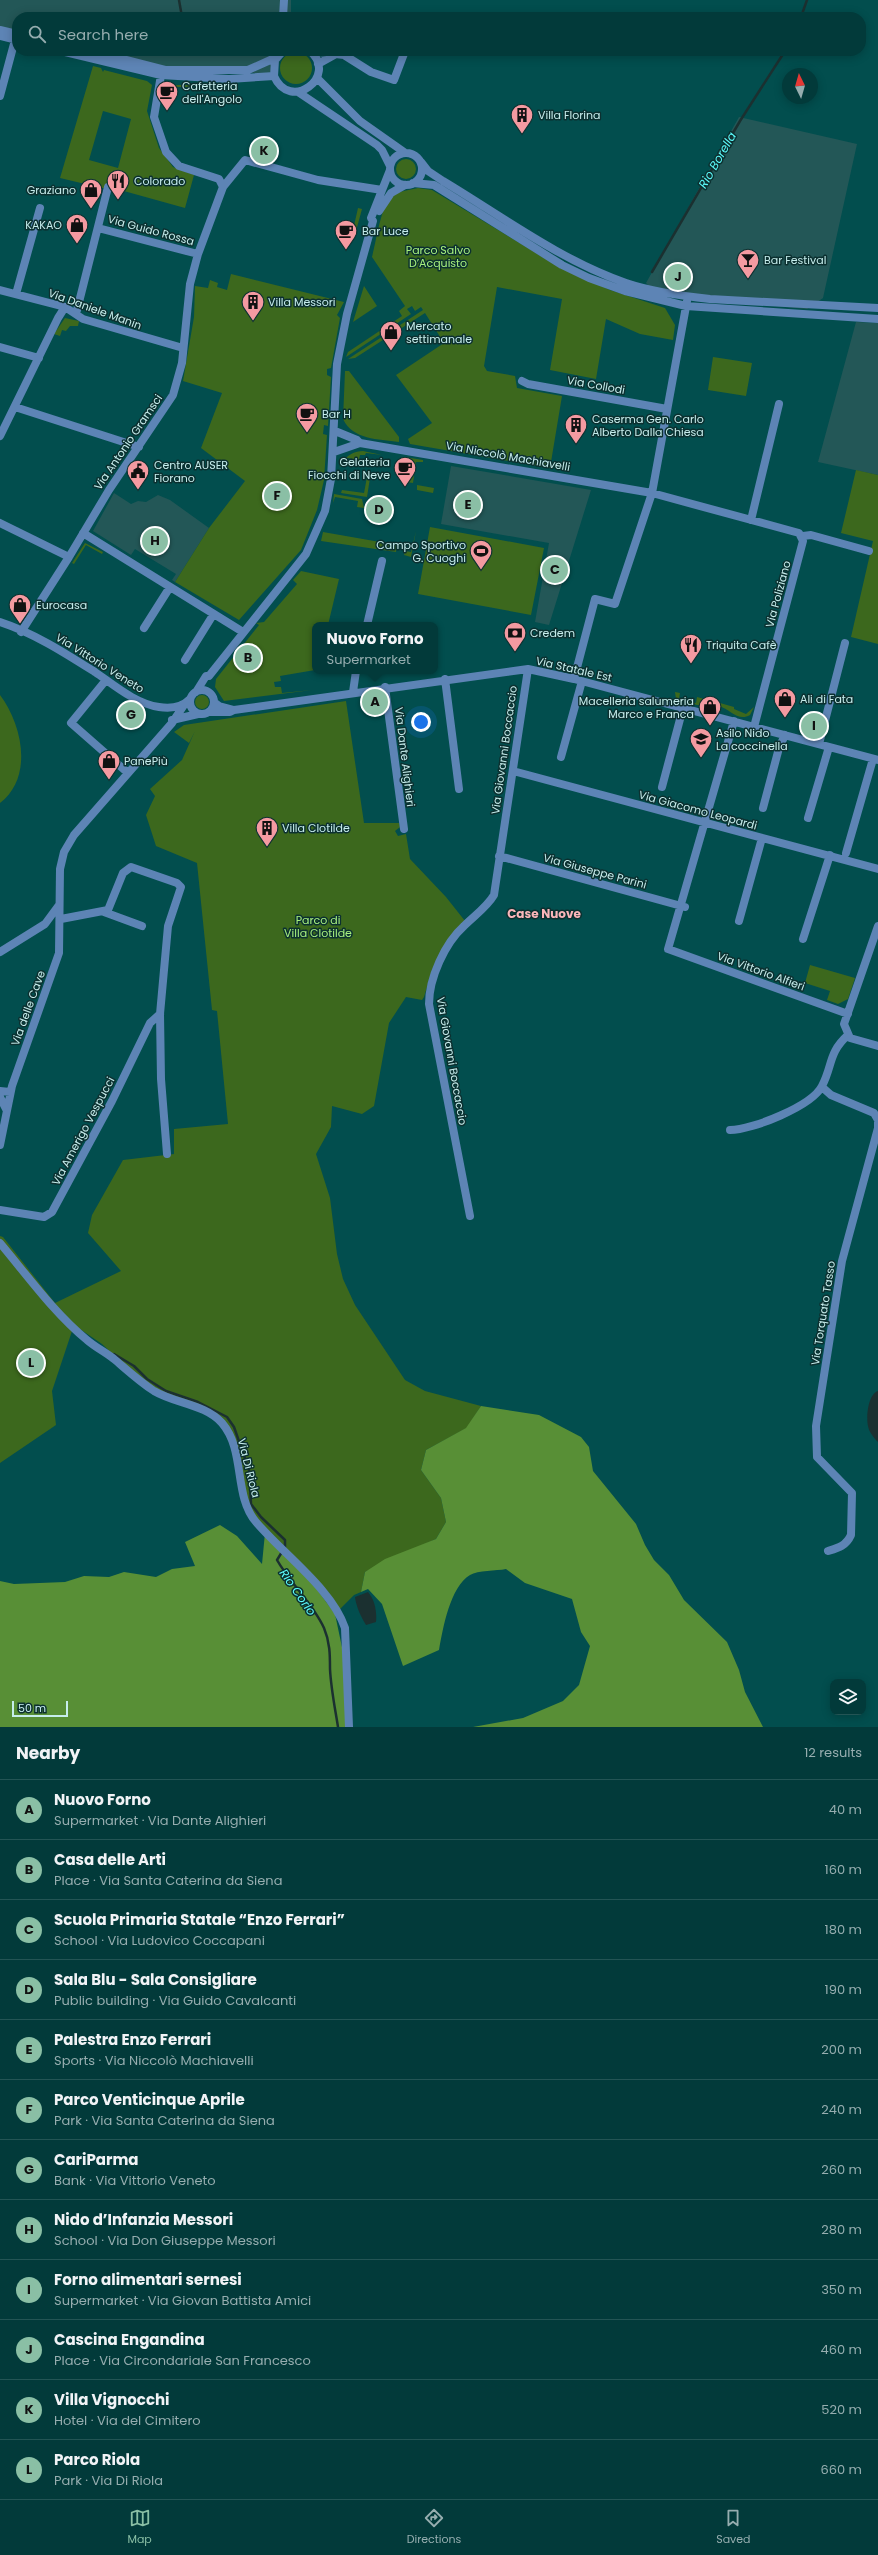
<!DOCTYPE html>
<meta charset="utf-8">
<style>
:root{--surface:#023a3a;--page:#104545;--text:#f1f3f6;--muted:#96adaf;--line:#235454;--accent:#8abfa5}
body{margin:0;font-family:Poppins,sans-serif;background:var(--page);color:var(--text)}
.controls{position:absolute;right:12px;bottom:12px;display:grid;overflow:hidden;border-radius:8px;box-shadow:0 2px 10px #0003}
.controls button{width:36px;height:36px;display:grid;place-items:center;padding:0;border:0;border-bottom:1px solid var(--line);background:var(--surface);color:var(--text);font:20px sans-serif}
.compass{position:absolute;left:782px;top:68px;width:36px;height:36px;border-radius:50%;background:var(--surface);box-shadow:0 2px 10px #0003;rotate:355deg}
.scale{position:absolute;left:12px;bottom:10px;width:56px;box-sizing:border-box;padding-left:4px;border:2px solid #c6edec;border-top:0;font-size:11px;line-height:14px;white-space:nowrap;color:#c6edec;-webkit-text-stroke:3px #0c3030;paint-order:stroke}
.you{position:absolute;left:421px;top:722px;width:14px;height:14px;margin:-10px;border:3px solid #fff;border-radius:50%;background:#1a73e8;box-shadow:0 0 0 6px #1a73e833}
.badge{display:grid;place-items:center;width:26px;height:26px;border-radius:50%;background:var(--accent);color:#111;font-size:13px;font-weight:700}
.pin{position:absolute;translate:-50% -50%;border:2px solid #fff;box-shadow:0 1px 4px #0006}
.popup{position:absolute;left:312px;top:622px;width:126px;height:52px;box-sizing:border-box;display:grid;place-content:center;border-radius:8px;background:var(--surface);filter:drop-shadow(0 1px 3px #0005);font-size:13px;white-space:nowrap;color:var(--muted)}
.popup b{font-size:15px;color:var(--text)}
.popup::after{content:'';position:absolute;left:50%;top:100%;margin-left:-8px;border:8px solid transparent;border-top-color:var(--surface)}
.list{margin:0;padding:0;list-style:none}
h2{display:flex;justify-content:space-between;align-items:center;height:52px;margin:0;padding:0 16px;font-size:17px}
h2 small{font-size:13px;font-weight:400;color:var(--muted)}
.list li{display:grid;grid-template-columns:26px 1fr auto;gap:12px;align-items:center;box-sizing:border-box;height:60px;padding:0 16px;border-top:1px solid var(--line)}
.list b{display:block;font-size:15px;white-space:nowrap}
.list p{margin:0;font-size:13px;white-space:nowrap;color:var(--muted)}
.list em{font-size:13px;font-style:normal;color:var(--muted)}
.icon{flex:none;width:22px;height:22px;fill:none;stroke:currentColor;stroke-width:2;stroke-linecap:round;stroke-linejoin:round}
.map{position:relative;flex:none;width:878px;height:1727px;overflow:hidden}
.search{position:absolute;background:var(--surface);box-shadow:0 2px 10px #0003;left:12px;right:12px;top:12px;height:44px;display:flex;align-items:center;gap:10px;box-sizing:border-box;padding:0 14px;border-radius:16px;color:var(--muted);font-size:15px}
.sheet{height:772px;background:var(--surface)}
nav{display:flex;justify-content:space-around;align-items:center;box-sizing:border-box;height:56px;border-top:1px solid var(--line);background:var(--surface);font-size:11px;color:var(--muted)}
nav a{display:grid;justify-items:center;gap:2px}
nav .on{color:var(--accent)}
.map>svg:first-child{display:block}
.built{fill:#235757}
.green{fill:#3c681d;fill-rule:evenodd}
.forest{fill:#588f36}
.water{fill:#1b3030}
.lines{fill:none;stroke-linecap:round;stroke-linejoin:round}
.stream{stroke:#1b3030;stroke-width:2.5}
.minor{stroke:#5d84b5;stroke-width:8}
.labels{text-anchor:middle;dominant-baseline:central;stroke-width:3;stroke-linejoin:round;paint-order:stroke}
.poi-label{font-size:11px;fill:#c6edec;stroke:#0c3030;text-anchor:start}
.street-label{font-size:11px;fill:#c6edec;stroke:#0c3030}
.park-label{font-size:11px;fill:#a8f17e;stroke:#0c3030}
.water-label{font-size:12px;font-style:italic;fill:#5cfbfb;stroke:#0c3030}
.neighbourhood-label{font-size:12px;font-weight:bold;fill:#fbb6ba;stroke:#0c3030}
</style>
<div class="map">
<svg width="878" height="1727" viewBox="0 0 878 1727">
<rect width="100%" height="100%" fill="#024e4e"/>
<!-- built -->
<path class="built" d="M0,0H291V17H17V37L0,33Z
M71,51H279L269,75L246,72L210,74Z
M739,117L857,144L823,298L807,309L658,295L646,283Z
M856,322L878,323V475L818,462Z
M451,466L591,490L549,625L535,622L549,543L441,524Z
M114,493L131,504L138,501L146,502L158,495L170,500L209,528L175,582L172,580L176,574L135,549L131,555L93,531Z"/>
<!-- green -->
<path class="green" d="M280 68a16 16 0 1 1 32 0a16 16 0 1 1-32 0Z
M93,66L101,68L103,72L104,70L147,81L152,85L147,111L159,148L173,167L194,175L185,208L113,188H102L60,178ZM103,111L131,119L118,168L89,160Z
M162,85H192V87H165V100H162Z
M396 169a10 10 0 1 1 20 0a10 10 0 1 1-20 0Z
M418,188L432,190L559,267L610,290L665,308L675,325L673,340L640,334L606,319L596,379L550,370L562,299L497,287L484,366L487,371L515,376L517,388L562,396L550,468L410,444L408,439L432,423L396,375L444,343L425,313L355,358L348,359L423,310L421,307L415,311L412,306L407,309L411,314L346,357L348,352L402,316L399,311L405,306L372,257C376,243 381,205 391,197C398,191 409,190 418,188Z
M358,208L362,209L356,231L353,230Z
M231,274L344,302L337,315L340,318L331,368L327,369V375L331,377L328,426L324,425L323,434L327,435L324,480L317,510L301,550L239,620L175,582L209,528L245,481L201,448L222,393L183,381L194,317L195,286L208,288L210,280L218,283L217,287L227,290Z
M364,286L377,306L353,322Z
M65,318L79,321L78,326H70L66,331L62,330L60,336L54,334Z
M713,357L752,363L746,396L708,390Z
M345,371H349L399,437V442C378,439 353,440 343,419Z
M363,451L382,455L366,453L365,455H360L359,460L348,458L346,467L340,466L337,477C340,463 346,452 363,451Z
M405,457L423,460V462H416L413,483L406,482L410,460Z
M856,470L878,475V644L851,637L873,541L841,533Z
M367,477L370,478L367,497L341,493L342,490L364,493Z
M417,485L434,488L433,493L417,490Z
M334,494L362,499L364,508L357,507L358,501L335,497L333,503Z
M430,527L544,548L531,615L418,594Z
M416,531L411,557L404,555L405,551L411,552Z
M323,532L397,545L396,552L321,541Z
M85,543L103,552L102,554L86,545L74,564L72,563Z
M301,571L339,579L328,625H315V670L280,676L281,681L274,682L275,687H281L282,693L312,690L224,701L215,687L216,679L259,625L256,623L264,622L297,584L293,580Z
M675,692L680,693L679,699L696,703L697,697L712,701V705H697L676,699Z
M195 702a7 7 0 1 1 14 0a7 7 0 1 1-14 0Z
M0,695C22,724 34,777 0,803Z
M346,701L364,823H399L400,827L395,831L398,836L406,834L410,859L446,897L465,921L432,970L424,997L422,1000L406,997L389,1023L374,1106L362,1114L332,1106L331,1127L316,1154L330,1198L337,1254L343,1279L355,1305L405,1380L425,1391L481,1406L467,1428L426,1450L421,1470L441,1498L446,1522L436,1539L365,1572L361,1592L354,1595L335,1614L304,1572L265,1533L244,1501L235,1445L217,1416L180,1402L138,1378L102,1344L74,1325L52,1391L56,1425L0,1463V1236L3,1237L55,1303L121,1271L88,1233L92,1215L123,1160L174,1154V1129L228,1124L217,1011L212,1010L197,863L156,846L146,815L155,796L150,789L182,760L195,731L189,743L174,732L184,725Z
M720,703L734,707V709L746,714L754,707L750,715C738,722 730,709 719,706Z
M810,965L855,978L848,999L838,1004L827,1000L830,991L805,983Z"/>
<!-- forest -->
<path class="forest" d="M481,1406L539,1415L581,1437L589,1447L593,1471L636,1524L645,1545L654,1560L669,1575L684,1600L727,1642L739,1670L745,1692L763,1727H473L523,1718L563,1701L579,1685L590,1646L581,1632L572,1599L525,1583L506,1569C496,1571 478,1570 470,1575C450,1587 443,1628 439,1650L403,1666L382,1604L368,1589L361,1592L365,1572L385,1559L436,1539L446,1522L441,1498L421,1470L426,1450L466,1428Z
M220,1525L237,1536L262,1564L265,1533L304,1572L335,1614L343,1652L349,1727H0V1581L14,1584L65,1582L84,1576L109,1577L124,1572L156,1577L172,1569L195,1566L185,1542Z"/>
<!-- water -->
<path class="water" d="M878,1391V1442C874,1438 869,1432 868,1426C866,1417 868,1394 878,1391Z
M368,1592C375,1600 377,1612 376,1622L366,1625C361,1617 356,1606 355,1597Z"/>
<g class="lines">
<!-- stream -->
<path class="stream" d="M179,0L182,17
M801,17L807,0
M652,272L740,121L785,51
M114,1354L134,1366L147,1379L166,1391L198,1402L227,1417L234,1427L249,1470L251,1504L261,1517L285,1540V1547L277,1560C290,1583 314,1605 324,1628C330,1642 330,1655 330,1669C331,1689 335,1708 338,1727"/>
<!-- minor -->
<path class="minor" d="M283,17L284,0
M0,30L17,34
M0,36L17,40
M61,51L161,75L229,79L274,76
M92,51L166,70H248L277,57
M283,51L275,60L274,76C290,113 339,76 310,51
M310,51L344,55L371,72L394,80L405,51
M318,64L336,54
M161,75L154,117L166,152L179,166L219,179L223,187
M317,78L360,121L404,152
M298,92L377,145L382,150L390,166
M0,96L15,40
M390 169a16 16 0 1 1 32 0a16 16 0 1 1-32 0Z
M421,162L428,171L443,181C503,217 560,260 626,283C653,292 682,296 710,299L878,308
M413,183L434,185L562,265L589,278L625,291L686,306L878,319
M379,211L391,193L405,185
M98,228L198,254
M0,290L65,307L83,319L183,348
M16,294L40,208
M76,314L108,187
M0,347L39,358
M522,381L528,384L667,409
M15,407L139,447
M335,431L357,440L360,443L652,493L799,533L803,541L754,727
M0,436L58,318L65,307
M334,452L360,443
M751,520L779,404
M0,523L69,557
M83,533L243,632
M803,536L811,535L869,551
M0,622C34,633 65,653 95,672C114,685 136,704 159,707C171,709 182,707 190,699
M367,625L382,561
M144,628L170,587
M21,632L69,557L109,490L173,395L182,363L190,284L198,254L223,187L245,160L318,180L382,190
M185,660L213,615
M445,679L459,789
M574,679L595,599L615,604L652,493L687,301
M106,680L71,723L128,773
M385,687L404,829
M190 702a12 12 0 1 1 24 0a12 12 0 1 1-24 0Z
M196,692L206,676H209L306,554L325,511L331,479L337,364L347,314L373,221L371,218L390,170
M353,692L356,671
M215,703L219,706L234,710
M210,712H230L234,710L528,669L574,679L878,760
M172,720L198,714
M734,721L668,949L848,1014
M819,744L845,643
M561,757L582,681
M513,771L878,869
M662,787L683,708
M763,808L779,748L785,735
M808,818L829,747
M846,853L873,759
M499,856L685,907
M104,912L142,926
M61,919L108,910L123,873L131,867L177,883L181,887L168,926L160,1014L161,1079L167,1154
M739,921L762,838
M878,926L844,1024L850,1038L878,1046
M803,939L830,855
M0,952L45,924L59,905
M822,1087L831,1095L874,1113L878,1120V1128L842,1261L816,1426L817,1457L852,1493L851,1535C846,1546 838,1548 828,1551
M0,1091L10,1092
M0,1097L6,1109
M730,1130C752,1130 812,1106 822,1086C833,1065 828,1053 848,1035
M0,1145L12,1086L59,953L60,869L64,852L74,835L172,723L184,705
M0,1210L44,1217L52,1212L112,1101L150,1023L160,1014
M470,1216L429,1004C429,978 445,943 464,926C474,916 487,907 494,895L528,669
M0,1243C27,1275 54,1313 87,1340C95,1347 105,1352 114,1359C127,1370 140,1382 154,1391C176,1404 205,1404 222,1423C246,1451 233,1495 256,1522C283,1554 332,1589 345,1628L349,1727"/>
</g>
<!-- icons -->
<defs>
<g id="cafe-pin" transform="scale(1.15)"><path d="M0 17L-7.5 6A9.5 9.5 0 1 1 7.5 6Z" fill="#f49aa1" stroke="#0c3030"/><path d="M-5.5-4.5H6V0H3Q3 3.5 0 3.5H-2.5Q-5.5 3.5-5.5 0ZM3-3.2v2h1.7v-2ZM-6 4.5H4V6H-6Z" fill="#111"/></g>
<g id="building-pin" transform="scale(1.15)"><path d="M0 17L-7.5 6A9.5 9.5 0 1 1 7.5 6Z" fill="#f49aa1" stroke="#0c3030"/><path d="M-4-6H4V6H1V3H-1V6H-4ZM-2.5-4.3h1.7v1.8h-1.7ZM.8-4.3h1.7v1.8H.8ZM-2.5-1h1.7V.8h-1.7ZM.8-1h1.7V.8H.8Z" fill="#111"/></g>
<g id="restaurant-pin" transform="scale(1.15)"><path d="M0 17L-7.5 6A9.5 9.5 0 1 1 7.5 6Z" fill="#f49aa1" stroke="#0c3030"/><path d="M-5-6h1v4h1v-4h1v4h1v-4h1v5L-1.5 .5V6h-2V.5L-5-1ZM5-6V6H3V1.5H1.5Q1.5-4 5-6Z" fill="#111"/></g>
<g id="shop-pin" transform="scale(1.15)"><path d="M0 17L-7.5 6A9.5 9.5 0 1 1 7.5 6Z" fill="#f49aa1" stroke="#0c3030"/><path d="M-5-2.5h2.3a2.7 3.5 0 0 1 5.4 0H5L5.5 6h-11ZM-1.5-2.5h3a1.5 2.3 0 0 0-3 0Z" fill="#111"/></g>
<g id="bar-pin" transform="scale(1.15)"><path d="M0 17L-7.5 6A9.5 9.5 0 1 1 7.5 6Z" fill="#f49aa1" stroke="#0c3030"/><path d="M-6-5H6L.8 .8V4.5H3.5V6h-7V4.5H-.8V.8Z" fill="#111"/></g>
<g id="civic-pin" transform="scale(1.15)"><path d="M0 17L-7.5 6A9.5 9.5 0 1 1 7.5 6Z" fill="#f49aa1" stroke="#0c3030"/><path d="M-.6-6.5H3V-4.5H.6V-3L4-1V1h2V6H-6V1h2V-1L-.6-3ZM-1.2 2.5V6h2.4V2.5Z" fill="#111"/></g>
<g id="stadium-pin" transform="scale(1.15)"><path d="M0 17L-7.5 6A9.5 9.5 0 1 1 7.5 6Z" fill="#f49aa1" stroke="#0c3030"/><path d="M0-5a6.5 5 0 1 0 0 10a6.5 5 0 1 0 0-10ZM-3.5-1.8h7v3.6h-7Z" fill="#111"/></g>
<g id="bank-pin" transform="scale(1.15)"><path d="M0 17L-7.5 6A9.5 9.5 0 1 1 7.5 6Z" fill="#f49aa1" stroke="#0c3030"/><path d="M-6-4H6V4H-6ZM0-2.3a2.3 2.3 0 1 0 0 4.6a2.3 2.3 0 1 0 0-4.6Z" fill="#111"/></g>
<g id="school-pin" transform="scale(1.15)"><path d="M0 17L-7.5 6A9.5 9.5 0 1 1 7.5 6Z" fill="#f49aa1" stroke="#0c3030"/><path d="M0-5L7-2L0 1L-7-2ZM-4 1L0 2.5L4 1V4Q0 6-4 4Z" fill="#111"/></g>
</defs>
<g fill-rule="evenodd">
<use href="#cafe-pin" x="167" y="92"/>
<use href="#building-pin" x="522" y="115"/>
<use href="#restaurant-pin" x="118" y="181"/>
<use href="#shop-pin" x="91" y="190"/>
<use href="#shop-pin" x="77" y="225"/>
<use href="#cafe-pin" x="346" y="231"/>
<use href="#bar-pin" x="748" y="260"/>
<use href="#building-pin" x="253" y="302"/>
<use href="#shop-pin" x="391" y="332"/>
<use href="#cafe-pin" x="307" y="414"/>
<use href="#building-pin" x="576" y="425"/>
<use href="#cafe-pin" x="405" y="468"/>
<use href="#civic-pin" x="138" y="471"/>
<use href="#stadium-pin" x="481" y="551"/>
<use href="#shop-pin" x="20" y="605"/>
<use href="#bank-pin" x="515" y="633"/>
<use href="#restaurant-pin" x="691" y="645"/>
<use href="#shop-pin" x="785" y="699"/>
<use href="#shop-pin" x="710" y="707"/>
<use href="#school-pin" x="701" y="739"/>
<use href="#shop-pin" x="109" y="761"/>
<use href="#building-pin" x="267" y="828"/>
</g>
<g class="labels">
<!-- poi labels -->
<g class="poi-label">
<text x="182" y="86">Cafetteria<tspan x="182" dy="13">dell'Angolo</tspan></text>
<text x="538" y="115">Villa Florina</text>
<text x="134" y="181">Colorado</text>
<text x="76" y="190" text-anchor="end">Graziano</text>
<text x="62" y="225" text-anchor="end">KAKAO</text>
<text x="362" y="231">Bar Luce</text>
<text x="764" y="260">Bar Festival</text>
<text x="268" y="302">Villa Messori</text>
<text x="406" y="326">Mercato<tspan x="406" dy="13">settimanale</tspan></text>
<text x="322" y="414">Bar H</text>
<text x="592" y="419">Caserma Gen. Carlo<tspan x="592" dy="13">Alberto Dalla Chiesa</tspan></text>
<text x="390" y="462" text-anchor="end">Gelateria<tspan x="390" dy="13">Fiocchi di Neve</tspan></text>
<text x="154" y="465">Centro AUSER<tspan x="154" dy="13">Fiorano</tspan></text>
<text x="466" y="545" text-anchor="end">Campo Sportivo<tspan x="466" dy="13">G. Cuoghi</tspan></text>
<text x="36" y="605">Eurocasa</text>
<text x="530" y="633">Credem</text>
<text x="706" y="645">Triquita Cafè</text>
<text x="800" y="699">Ali di Fata</text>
<text x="694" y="701" text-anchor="end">Macelleria salumeria<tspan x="694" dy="13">Marco e Franca</tspan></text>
<text x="716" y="733">Asilo Nido<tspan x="716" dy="13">La coccinella</tspan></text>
<text x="124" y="761">PanePiù</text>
<text x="282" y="828">Villa Clotilde</text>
</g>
<!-- street labels -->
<g class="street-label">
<text transform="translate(151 230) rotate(15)">Via Guido Rossa</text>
<text transform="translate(95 309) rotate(20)">Via Daniele Manin</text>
<text transform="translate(596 385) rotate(10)">Via Collodi</text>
<text transform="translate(128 442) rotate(-56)">Via Antonio Gramsci</text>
<text transform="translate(508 456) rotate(10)">Via Niccolò Machiavelli</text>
<text transform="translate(778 594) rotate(-75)">Via Poliziano</text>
<text transform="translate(100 663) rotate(32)">Via Vittorio Veneto</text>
<text transform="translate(574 669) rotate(13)">Via Statale Est</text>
<text transform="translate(504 750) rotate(-82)">Via Giovanni Boccaccio</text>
<text transform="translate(405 757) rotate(83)">Via Dante Alighieri</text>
<text transform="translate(698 810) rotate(15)">Via Giacomo Leopardi</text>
<text transform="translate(595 871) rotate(15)">Via Giuseppe Parini</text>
<text transform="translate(761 971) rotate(20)">Via Vittorio Alfieri</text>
<text transform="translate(28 1008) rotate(-70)">Via delle Cave</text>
<text transform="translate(452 1061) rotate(80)">Via Giovanni Boccaccio</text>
<text transform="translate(83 1131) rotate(-62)">Via Amerigo Vespucci</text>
<text transform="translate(823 1313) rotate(-81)">Via Torquato Tasso</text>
<text transform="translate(249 1468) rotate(76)">Via Di Riola</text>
</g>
<!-- park labels -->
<g class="park-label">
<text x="438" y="250">Parco Salvo<tspan x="438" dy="13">D’Acquisto</tspan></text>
<text x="318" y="920">Parco di<tspan x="318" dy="13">Villa Clotilde</tspan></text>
</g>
<!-- water labels -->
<g class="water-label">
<text transform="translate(717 160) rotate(-60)">Rio Borella</text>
<text transform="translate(298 1592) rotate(55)">Rio Corlo</text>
</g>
<!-- neighbourhood labels -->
<g class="neighbourhood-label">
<text x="544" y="913">Case Nuove</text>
</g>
</g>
</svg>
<div class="controls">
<button><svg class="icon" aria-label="layers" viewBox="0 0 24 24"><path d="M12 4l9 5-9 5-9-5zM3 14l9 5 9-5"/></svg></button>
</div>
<svg class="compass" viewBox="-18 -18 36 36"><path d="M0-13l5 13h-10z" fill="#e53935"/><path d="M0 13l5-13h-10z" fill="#96adaf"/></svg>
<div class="scale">50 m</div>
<div class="you"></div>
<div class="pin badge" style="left:375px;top:702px">A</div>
<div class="popup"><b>Nuovo Forno</b>Supermarket</div>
<div class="pin badge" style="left:248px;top:658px">B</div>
<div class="pin badge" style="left:555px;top:570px">C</div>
<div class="pin badge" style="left:379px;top:510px">D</div>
<div class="pin badge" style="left:468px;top:505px">E</div>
<div class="pin badge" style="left:277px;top:496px">F</div>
<div class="pin badge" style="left:131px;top:715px">G</div>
<div class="pin badge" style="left:155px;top:541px">H</div>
<div class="pin badge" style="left:814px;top:726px">I</div>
<div class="pin badge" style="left:678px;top:277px">J</div>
<div class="pin badge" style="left:264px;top:151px">K</div>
<div class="pin badge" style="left:31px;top:1363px">L</div>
<div class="search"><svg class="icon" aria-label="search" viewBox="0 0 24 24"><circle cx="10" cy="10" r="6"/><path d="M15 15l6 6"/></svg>Search here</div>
</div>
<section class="sheet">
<h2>Nearby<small>12 results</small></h2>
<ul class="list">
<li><span class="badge">A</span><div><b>Nuovo Forno</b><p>Supermarket · Via Dante Alighieri</p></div><em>40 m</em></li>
<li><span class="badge">B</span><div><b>Casa delle Arti</b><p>Place · Via Santa Caterina da Siena</p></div><em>160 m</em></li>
<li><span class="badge">C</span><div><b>Scuola Primaria Statale “Enzo Ferrari”</b><p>School · Via Ludovico Coccapani</p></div><em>180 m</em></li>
<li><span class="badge">D</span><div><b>Sala Blu - Sala Consigliare</b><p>Public building · Via Guido Cavalcanti</p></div><em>190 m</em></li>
<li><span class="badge">E</span><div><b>Palestra Enzo Ferrari</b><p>Sports · Via Niccolò Machiavelli</p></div><em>200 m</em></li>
<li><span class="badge">F</span><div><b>Parco Venticinque Aprile</b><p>Park · Via Santa Caterina da Siena</p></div><em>240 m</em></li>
<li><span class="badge">G</span><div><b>CariParma</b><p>Bank · Via Vittorio Veneto</p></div><em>260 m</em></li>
<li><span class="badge">H</span><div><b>Nido d’Infanzia Messori</b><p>School · Via Don Giuseppe Messori</p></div><em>280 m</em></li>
<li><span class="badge">I</span><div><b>Forno alimentari sernesi</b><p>Supermarket · Via Giovan Battista Amici</p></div><em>350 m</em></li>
<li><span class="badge">J</span><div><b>Cascina Engandina</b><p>Place · Via Circondariale San Francesco</p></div><em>460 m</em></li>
<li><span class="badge">K</span><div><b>Villa Vignocchi</b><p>Hotel · Via del Cimitero</p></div><em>520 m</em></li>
<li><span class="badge">L</span><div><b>Parco Riola</b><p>Park · Via Di Riola</p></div><em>660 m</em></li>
</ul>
</section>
<nav>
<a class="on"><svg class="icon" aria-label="map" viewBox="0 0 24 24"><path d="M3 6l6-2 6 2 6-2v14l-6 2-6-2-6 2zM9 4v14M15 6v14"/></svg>Map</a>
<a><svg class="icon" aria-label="directions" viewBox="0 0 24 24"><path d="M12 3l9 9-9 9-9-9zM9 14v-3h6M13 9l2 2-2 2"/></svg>Directions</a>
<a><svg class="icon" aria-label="saved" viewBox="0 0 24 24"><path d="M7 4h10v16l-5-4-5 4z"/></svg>Saved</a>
</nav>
